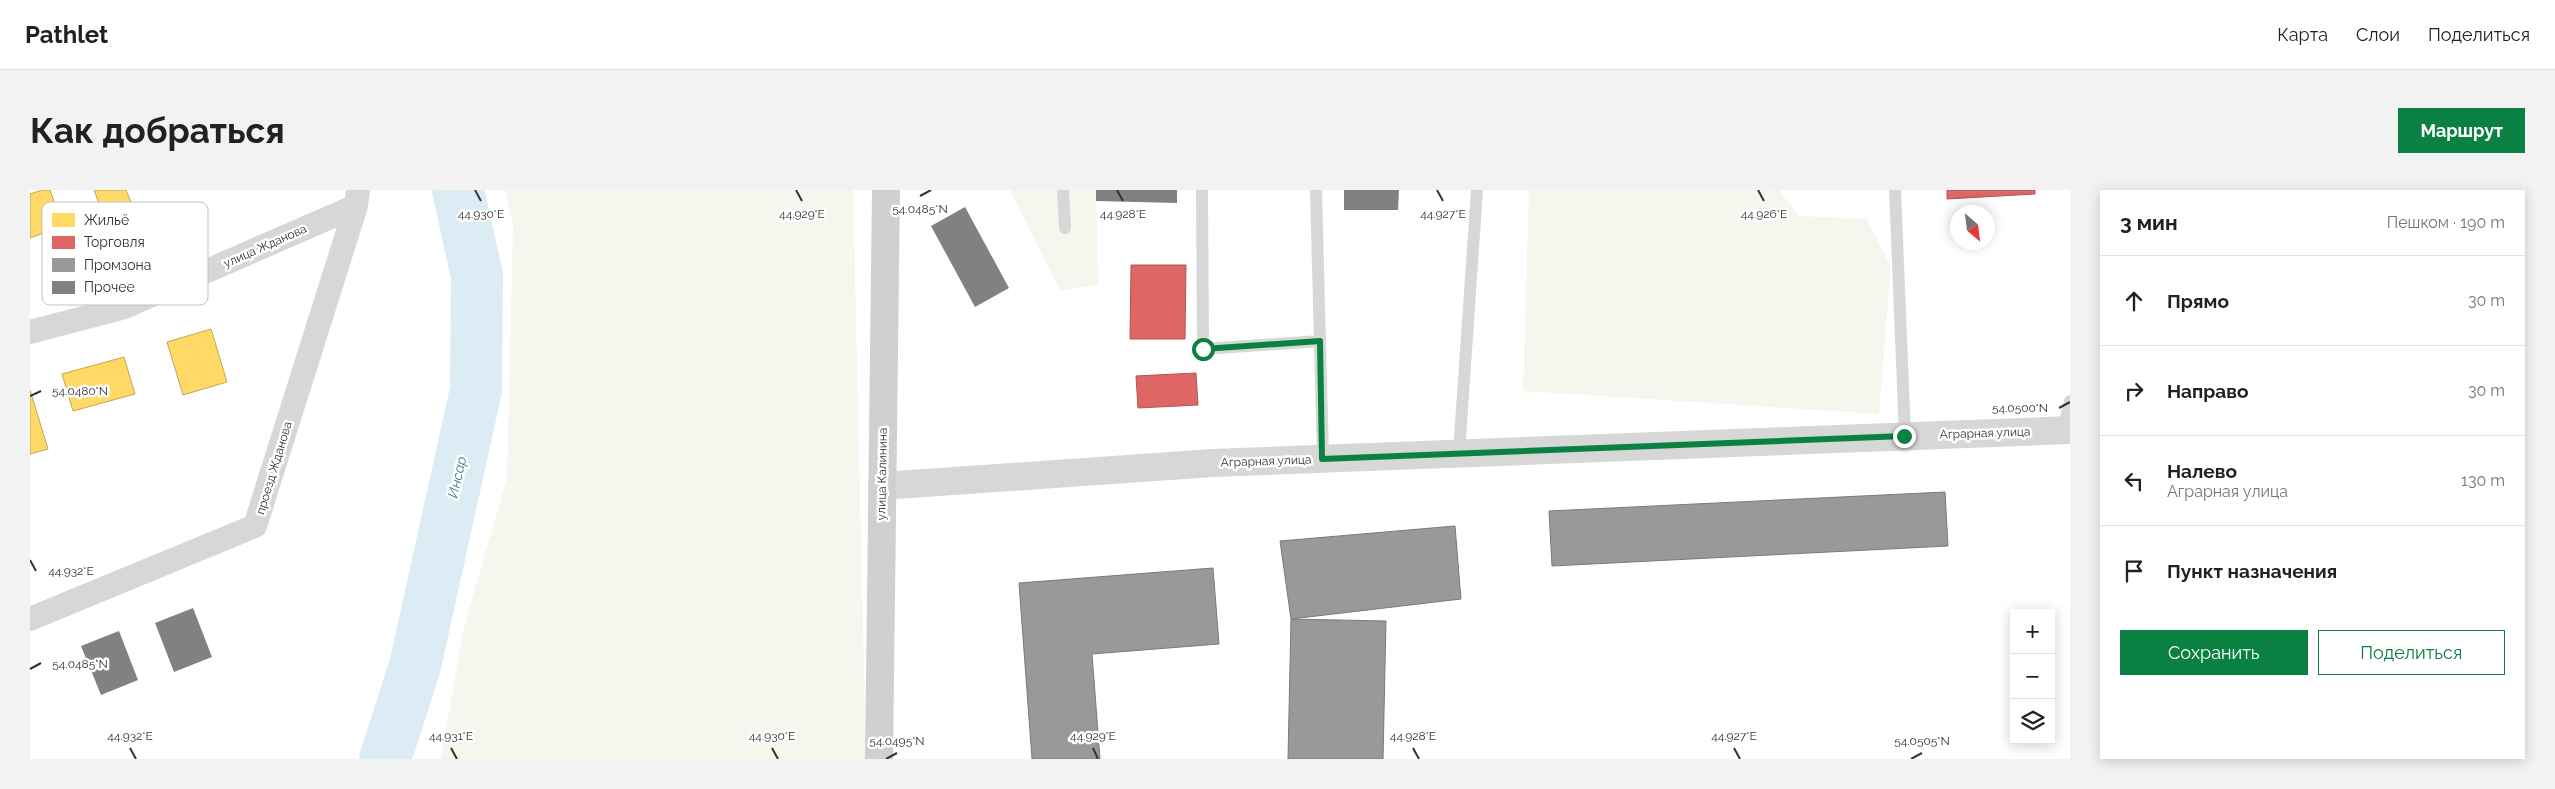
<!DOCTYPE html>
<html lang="ru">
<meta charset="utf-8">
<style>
:root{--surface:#fff;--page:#f2f2f2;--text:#202124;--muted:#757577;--line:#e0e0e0;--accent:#0b8043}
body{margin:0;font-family:Raleway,sans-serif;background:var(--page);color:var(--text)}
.controls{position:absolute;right:15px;bottom:15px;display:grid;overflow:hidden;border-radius:0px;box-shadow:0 2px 12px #0003}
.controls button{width:45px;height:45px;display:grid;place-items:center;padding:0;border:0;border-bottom:1px solid var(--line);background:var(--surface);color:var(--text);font:25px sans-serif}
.compass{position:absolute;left:1920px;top:15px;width:45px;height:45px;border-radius:50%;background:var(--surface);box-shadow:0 2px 12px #0003;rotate:152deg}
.stop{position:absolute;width:15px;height:15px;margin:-11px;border:4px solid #0b8043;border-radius:50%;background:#fff}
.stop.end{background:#0b8043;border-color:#fff;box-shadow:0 1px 5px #0008}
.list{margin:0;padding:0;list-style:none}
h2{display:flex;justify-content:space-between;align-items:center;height:65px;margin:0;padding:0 20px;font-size:21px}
h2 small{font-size:16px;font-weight:400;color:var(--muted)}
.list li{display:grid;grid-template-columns:32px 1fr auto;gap:15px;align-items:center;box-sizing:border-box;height:90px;padding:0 20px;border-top:1px solid var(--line)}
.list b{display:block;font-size:19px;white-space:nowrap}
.list p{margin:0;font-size:16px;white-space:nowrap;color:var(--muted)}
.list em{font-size:16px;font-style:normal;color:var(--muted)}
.actions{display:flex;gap:10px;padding:15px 20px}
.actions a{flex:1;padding:11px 0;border:1px solid var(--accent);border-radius:0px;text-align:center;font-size:18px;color:var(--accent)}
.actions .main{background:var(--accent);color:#fff}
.icon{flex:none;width:28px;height:28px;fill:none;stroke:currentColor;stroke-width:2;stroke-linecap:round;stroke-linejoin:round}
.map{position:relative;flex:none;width:2040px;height:569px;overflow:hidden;border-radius:0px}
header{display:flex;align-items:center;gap:30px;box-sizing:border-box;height:70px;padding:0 25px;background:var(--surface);border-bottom:1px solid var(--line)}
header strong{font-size:24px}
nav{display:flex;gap:28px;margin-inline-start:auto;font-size:18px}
.intro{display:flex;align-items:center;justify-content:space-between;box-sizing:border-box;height:120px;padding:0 30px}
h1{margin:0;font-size:35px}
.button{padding:12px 22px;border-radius:0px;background:var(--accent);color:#fff;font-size:18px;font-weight:700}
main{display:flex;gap:30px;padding:0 30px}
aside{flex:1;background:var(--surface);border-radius:0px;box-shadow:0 2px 12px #0003}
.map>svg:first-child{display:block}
.green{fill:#f3f7ee}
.homes{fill:#ffd966;stroke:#c2a757}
.shops{fill:#e06666;stroke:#ac5757}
.industry{fill:#999;stroke:#7a7a7a}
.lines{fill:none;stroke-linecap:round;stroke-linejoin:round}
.river{stroke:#dcecf4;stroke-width:52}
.building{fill:#818181}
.service{stroke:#d7d7d7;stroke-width:12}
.minor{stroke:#d7d7d7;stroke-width:24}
.tertiary{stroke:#d7d7d7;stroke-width:28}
.secondary{stroke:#d0d0d0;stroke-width:28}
.route{stroke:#0b8043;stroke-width:6}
.ticks{fill:none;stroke:#333;stroke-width:2}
.labels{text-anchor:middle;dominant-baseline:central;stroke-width:5;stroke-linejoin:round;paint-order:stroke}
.street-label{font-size:12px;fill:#333;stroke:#fff}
.water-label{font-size:14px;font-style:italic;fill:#3a7c9b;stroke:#fff}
.key{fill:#fff;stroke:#c2c2c2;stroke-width:1}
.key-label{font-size:14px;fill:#333}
.ticks-label{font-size:12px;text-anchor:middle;fill:#333;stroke:#fff;stroke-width:5;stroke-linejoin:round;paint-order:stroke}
</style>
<header>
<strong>Pathlet</strong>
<nav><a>Карта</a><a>Слои</a><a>Поделиться</a></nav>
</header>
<div class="intro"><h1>Как добраться</h1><a class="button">Маршрут</a></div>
<main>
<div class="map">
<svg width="2040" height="569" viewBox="0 0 2040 569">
<rect width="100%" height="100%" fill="#fff"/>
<!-- green -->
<path class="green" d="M475,0H823L836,569H411L434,436L477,289L483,36Z
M980,0H1066L1068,95L1030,100Z
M1499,0H1749L1769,26L1837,29L1861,77L1849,224L1493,201Z"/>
<!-- homes -->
<path class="homes" d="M12,0H20L33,36L0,48V4Z
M64,0H96L103,17L74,28Z
M181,139L197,192L153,205L137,152Z
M94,167L105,204L43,221L32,184Z
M0,200L18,259L0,264Z"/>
<!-- shops -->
<path class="shops" d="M1917,0H2005V4L1917,9Z
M1101,75H1156L1155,149H1100Z
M1166,183L1168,215L1108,218L1106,186Z"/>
<!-- industry -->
<path class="industry" d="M1915,302L1918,356L1522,376L1519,321Z
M1425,336L1431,409L1261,429L1250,351Z
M1183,378L1189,454L1062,464L1070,569H1002L989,393Z
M1261,429L1356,431L1353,569H1258Z"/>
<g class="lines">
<!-- river -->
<path class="river" d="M355,569L385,476L446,200L447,86L428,0"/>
</g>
<!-- building -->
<path class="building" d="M1066,0H1147V13L1066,11Z
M1314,0H1369L1368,20H1314Z
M935,17L979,98L945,117L901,36Z
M163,418L182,467L144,482L125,433Z
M89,441L108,490L71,505L51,456Z"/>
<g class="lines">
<!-- service -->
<path class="service" d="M1033,0L1035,38
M1172,0L1173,159L1290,151
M1286,0L1293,269
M1865,0L1875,246
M2033,240L2040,211
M1429,263L1447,0"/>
<!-- minor -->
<path class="minor" d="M0,142L92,118L326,16
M0,429L225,336L326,16L328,0"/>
<!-- tertiary -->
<path class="tertiary" d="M852,296L1183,273L2040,240"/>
<!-- secondary -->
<path class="secondary" d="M849,569L856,0"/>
</g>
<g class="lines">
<!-- route -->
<path class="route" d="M1173,159L1290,151L1292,269L1874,246"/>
</g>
<!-- ticks -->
<path class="ticks" d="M445,0L451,11M766,0L772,11M1087,0L1093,11M1407,0L1413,11M1728,0L1734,11M890,6L901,0M0,206L11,201M2029,218L2040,212M0,370L6,381M0,479L11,473M100,558L106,569M421,558L427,569M742,558L748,569M1063,558L1068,569M1383,558L1389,569M1704,558L1710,569M856,569L867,563M1881,569L1892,563"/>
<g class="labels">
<!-- street labels -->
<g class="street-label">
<text transform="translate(235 56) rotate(-24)">улица Жданова</text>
<text transform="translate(1955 243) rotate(-2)">Аграрная улица</text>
<text transform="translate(1236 271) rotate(-2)">Аграрная улица</text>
<text transform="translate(244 278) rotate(-73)">проезд Жданова</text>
<text transform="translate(852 284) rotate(-89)">улица Калинина</text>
</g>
<!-- water labels -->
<g class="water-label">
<text transform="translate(427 287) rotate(-77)">Инсар</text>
</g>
</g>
<!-- legend -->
<rect x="12" y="12" width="166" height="103" rx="8" class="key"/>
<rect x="22" y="23" width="23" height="14" fill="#ffd966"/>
<rect x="22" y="46" width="23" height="13" fill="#e06666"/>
<rect x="22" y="68" width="23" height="14" fill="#999"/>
<rect x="22" y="91" width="23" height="13" fill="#818181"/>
<g class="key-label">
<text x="54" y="35">Жильё</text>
<text x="54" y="57">Торговля</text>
<text x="54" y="80">Промзона</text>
<text x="54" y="102">Прочее</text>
</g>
<g class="ticks-label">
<text x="890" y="23">54.0485°N</text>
<text x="451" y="28">44.930°E</text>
<text x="772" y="28">44.929°E</text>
<text x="1093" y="28">44.928°E</text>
<text x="1413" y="28">44.927°E</text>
<text x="1734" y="28">44.926°E</text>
<text x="50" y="205">54.0480°N</text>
<text x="1990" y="222">54.0500°N</text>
<text x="41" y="385">44.932°E</text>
<text x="50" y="478">54.0485°N</text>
<text x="100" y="550">44.932°E</text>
<text x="421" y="550">44.931°E</text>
<text x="742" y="550">44.930°E</text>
<text x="1063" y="550">44.929°E</text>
<text x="1383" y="550">44.928°E</text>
<text x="1704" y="550">44.927°E</text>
<text x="867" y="555">54.0495°N</text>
<text x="1892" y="555">54.0505°N</text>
</g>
</svg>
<div class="controls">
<button>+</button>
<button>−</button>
<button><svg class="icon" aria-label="layers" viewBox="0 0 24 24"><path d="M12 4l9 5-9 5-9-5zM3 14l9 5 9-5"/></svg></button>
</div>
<svg class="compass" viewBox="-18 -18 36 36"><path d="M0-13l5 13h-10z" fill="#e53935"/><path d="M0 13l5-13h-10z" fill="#757577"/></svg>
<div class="stop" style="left:1173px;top:159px"></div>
<div class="stop end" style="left:1874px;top:246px"></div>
</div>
<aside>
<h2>3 мин<small>Пешком · 190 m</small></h2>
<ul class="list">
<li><svg class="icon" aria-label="ahead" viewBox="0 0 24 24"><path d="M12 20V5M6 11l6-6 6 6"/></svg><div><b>Прямо</b></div><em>30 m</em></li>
<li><svg class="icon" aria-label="right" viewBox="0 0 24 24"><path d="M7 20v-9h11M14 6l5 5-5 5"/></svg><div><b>Направо</b></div><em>30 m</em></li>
<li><svg class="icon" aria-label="left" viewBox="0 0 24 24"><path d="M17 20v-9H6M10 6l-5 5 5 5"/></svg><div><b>Налево</b><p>Аграрная улица</p></div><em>130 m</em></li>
<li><svg class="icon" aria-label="arrive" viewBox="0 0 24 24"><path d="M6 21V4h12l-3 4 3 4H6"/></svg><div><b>Пункт назначения</b></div></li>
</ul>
<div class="actions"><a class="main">Сохранить</a><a>Поделиться</a></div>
</aside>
</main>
